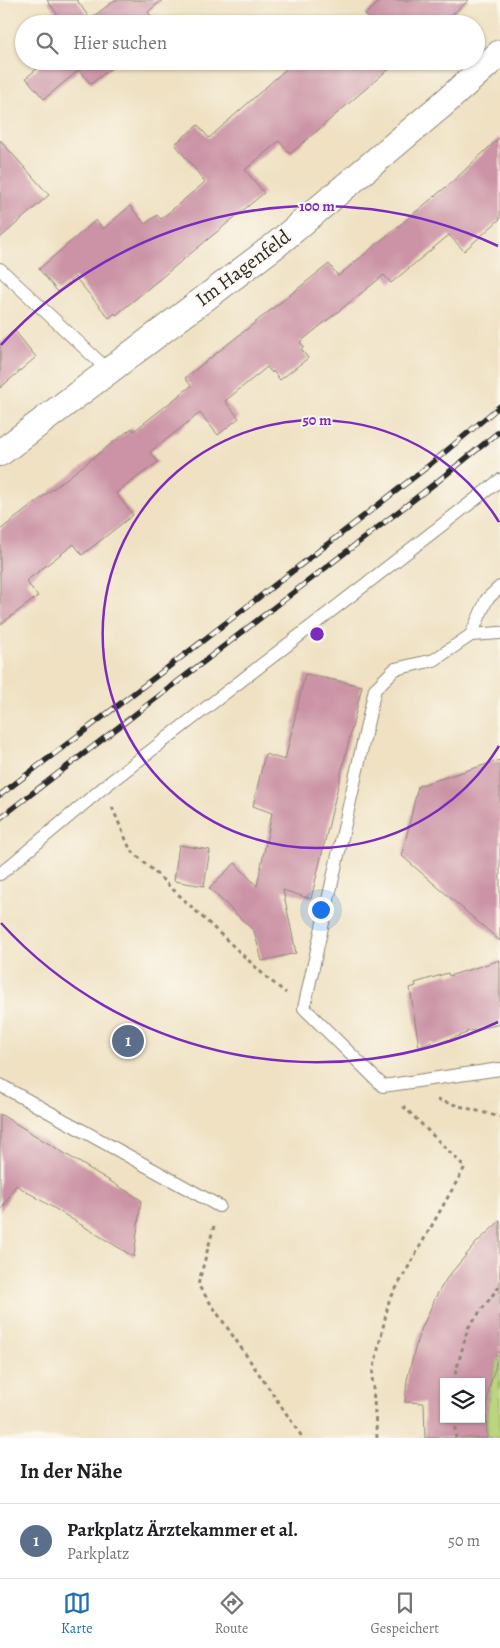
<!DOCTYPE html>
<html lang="de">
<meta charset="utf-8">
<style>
:root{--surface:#fff;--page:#f2f2f2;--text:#202124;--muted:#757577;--line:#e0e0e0;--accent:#1f6fb2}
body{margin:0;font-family:Alegreya,serif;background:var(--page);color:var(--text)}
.controls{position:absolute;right:15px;bottom:15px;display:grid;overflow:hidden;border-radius:0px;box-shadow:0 1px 4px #0004}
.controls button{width:45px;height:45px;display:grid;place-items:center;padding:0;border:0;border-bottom:1px solid var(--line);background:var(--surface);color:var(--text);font:25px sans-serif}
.you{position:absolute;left:320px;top:909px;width:18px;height:18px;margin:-12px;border:4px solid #fff;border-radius:50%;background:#1a73e8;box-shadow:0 0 0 8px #1a73e833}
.badge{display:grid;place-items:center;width:32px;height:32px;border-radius:50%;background:var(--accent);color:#fff;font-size:16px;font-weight:700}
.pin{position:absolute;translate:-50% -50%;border:2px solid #fff;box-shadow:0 1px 5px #0006}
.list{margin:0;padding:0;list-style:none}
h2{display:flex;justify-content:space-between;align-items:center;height:65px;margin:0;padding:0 20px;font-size:21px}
h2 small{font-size:16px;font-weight:400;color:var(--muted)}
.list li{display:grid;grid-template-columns:32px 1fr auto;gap:15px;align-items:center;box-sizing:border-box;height:75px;padding:0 20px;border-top:1px solid var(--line)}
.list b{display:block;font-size:19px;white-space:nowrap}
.list p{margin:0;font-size:16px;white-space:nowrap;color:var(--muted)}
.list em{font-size:16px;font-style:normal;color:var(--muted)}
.icon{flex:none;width:28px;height:28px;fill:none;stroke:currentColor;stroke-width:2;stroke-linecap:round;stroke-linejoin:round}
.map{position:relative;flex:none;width:500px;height:1438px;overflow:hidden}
.search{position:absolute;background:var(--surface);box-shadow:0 1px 4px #0004;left:15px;right:15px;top:15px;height:55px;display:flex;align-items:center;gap:12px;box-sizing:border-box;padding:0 18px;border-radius:28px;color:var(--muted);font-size:19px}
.sheet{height:140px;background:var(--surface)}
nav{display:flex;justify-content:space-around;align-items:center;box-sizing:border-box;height:70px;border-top:1px solid var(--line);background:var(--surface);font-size:14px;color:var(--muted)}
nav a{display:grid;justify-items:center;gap:2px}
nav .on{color:var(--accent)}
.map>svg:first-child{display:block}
.green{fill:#bad67c;stroke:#728054}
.building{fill:#cb93a5;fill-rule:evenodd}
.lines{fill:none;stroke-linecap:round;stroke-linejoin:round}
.service-casing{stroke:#8d8676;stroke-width:14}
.minor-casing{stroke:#8d8676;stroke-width:28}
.path{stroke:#8d8676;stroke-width:3;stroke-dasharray:4 4;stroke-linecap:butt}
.service{stroke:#fff;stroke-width:12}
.minor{stroke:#fff;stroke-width:26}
.rail-casing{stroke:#2b2b2b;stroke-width:5.5}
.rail{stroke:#fbf7ec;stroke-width:4;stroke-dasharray:11;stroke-linecap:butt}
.ring{fill:none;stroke:#7b2cbf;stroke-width:2.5}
.labels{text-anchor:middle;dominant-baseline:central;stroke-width:4;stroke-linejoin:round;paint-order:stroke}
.street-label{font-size:20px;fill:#2b2b2b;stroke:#fbf7ec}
.centre{fill:#7b2cbf;stroke:#fbf7ec;stroke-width:2.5}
.ring-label{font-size:15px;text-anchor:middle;font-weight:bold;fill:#7b2cbf;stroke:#fbf7ec;stroke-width:4;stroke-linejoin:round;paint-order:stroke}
</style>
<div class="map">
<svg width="500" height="1438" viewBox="0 0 500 1438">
<rect width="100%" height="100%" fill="#fbf7ec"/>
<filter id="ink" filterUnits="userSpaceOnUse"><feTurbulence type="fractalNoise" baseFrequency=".02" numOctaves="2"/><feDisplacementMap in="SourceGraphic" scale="10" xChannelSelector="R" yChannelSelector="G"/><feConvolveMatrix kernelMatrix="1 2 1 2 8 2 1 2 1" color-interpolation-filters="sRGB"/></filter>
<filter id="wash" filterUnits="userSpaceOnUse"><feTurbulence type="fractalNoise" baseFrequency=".0096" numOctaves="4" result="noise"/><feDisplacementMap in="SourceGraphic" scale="20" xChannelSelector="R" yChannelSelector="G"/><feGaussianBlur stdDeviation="1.12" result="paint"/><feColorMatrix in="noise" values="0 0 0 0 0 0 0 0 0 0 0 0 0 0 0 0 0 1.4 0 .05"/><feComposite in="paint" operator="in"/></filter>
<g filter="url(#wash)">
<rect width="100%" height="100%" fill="#efe1c2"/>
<!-- green -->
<path class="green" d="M500,1351V1438H488C484,1406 491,1381 500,1351Z"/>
<g id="blocks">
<!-- building -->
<path class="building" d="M47,0H77L90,19L115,0H162L148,12L157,24H64Z
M382,0H469L441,24H369L371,22L365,14Z
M46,61H107L112,67L91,84L79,70L44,99L26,78Z
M295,61H398L290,154L279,141L245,170L264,193L116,315L115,313L109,318L75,277L58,292L39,269L96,220L103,229L130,206L145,224L157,215L161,219L205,182L175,144L198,125L209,138Z
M500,137V219L464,251L449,235L391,283L384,275L300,342L304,347L301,349L308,358L280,380L273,371L272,373L267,367L225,401L239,418L218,435L200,413L150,452L158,462L116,493L133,515L82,555L74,544L26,581L38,596L0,625V530L132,428L134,431L191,386L185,378L329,264L338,276L349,267L452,182Z
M0,140L49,195L0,238Z
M15,331L36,357L0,388V344Z
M305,674L362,686L311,899L283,890L296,953L262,961L254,931L209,888L235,863L257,886L272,813L253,806L265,754L285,760Z
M500,760V941L402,856L418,786Z
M179,845L210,850L204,886L174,881Z
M500,960V1024L466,1032L467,1033L433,1045L432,1042L419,1047L410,988L416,986L415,983L448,973L449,976Z
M0,1114L141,1200L134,1257L16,1185L0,1212Z
M500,1221V1351L489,1388L486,1416L487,1438H425L424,1403L405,1402L407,1380L418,1337L436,1296L447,1278L476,1243ZM444,1382H481V1419H444Z"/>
</g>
</g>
<g filter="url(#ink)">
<use href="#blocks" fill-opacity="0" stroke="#8d8676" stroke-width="1"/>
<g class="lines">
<!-- service casing -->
<g class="service-casing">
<path id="service" d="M0,269L108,370
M500,587L487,599L471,635L434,660L395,669L375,689L304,1008L383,1086L500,1069
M471,635L500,633
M0,874L104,787L500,480
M0,1085L219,1206"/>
</g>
<!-- minor casing -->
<g class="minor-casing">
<path id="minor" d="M0,453L277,244L443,104L500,53"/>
</g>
<!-- path -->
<path class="path" d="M112,807L130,849L265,976L286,993
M437,1100L500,1117
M214,1226L198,1285L303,1438
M453,1382L468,1328L500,1285
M454,1419L456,1438
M377,1438L372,1376L389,1301L465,1167L401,1104"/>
<!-- service -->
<use href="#service" class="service"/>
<!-- minor -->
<use href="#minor" class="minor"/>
<!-- rail casing -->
<g class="rail-casing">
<path id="rail" d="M0,795L196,646L427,467L500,406
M0,818L206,660L438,481L500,431"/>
</g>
<!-- rail -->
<use href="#rail" class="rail"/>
</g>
</g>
<!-- distance rings -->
<g class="ring">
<path d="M499 746A214 214 0 1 1 499 522"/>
<path d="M498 1022A428 428 0 0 1 1 923M1 345A428 428 0 0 1 498 246"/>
</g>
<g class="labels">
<!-- street labels -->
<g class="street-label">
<text transform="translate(243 268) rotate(-37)">Im Hagenfeld</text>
</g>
</g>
<circle cx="317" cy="634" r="8" class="centre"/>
<g class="ring-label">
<text x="317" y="211">100 m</text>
<text x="317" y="425">50 m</text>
</g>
</svg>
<div class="controls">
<button><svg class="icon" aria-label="layers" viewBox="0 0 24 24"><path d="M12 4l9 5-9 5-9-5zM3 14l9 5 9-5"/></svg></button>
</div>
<div class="you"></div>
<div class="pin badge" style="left:128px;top:1041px;background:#5c6f8a">1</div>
<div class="search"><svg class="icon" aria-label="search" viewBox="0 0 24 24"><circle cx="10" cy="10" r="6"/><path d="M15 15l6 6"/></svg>Hier suchen</div>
</div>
<section class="sheet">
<h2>In der Nähe<small></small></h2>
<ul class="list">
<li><span class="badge" style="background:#5c6f8a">1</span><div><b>Parkplatz Ärztekammer et al.</b><p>Parkplatz</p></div><em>50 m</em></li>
</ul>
</section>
<nav>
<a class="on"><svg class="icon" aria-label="map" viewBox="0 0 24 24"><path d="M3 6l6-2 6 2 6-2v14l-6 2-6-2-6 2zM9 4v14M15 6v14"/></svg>Karte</a>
<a><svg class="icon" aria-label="directions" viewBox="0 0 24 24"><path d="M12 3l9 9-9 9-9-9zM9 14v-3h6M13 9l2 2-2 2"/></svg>Route</a>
<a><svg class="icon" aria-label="saved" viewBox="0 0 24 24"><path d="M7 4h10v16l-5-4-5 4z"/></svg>Gespeichert</a>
</nav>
